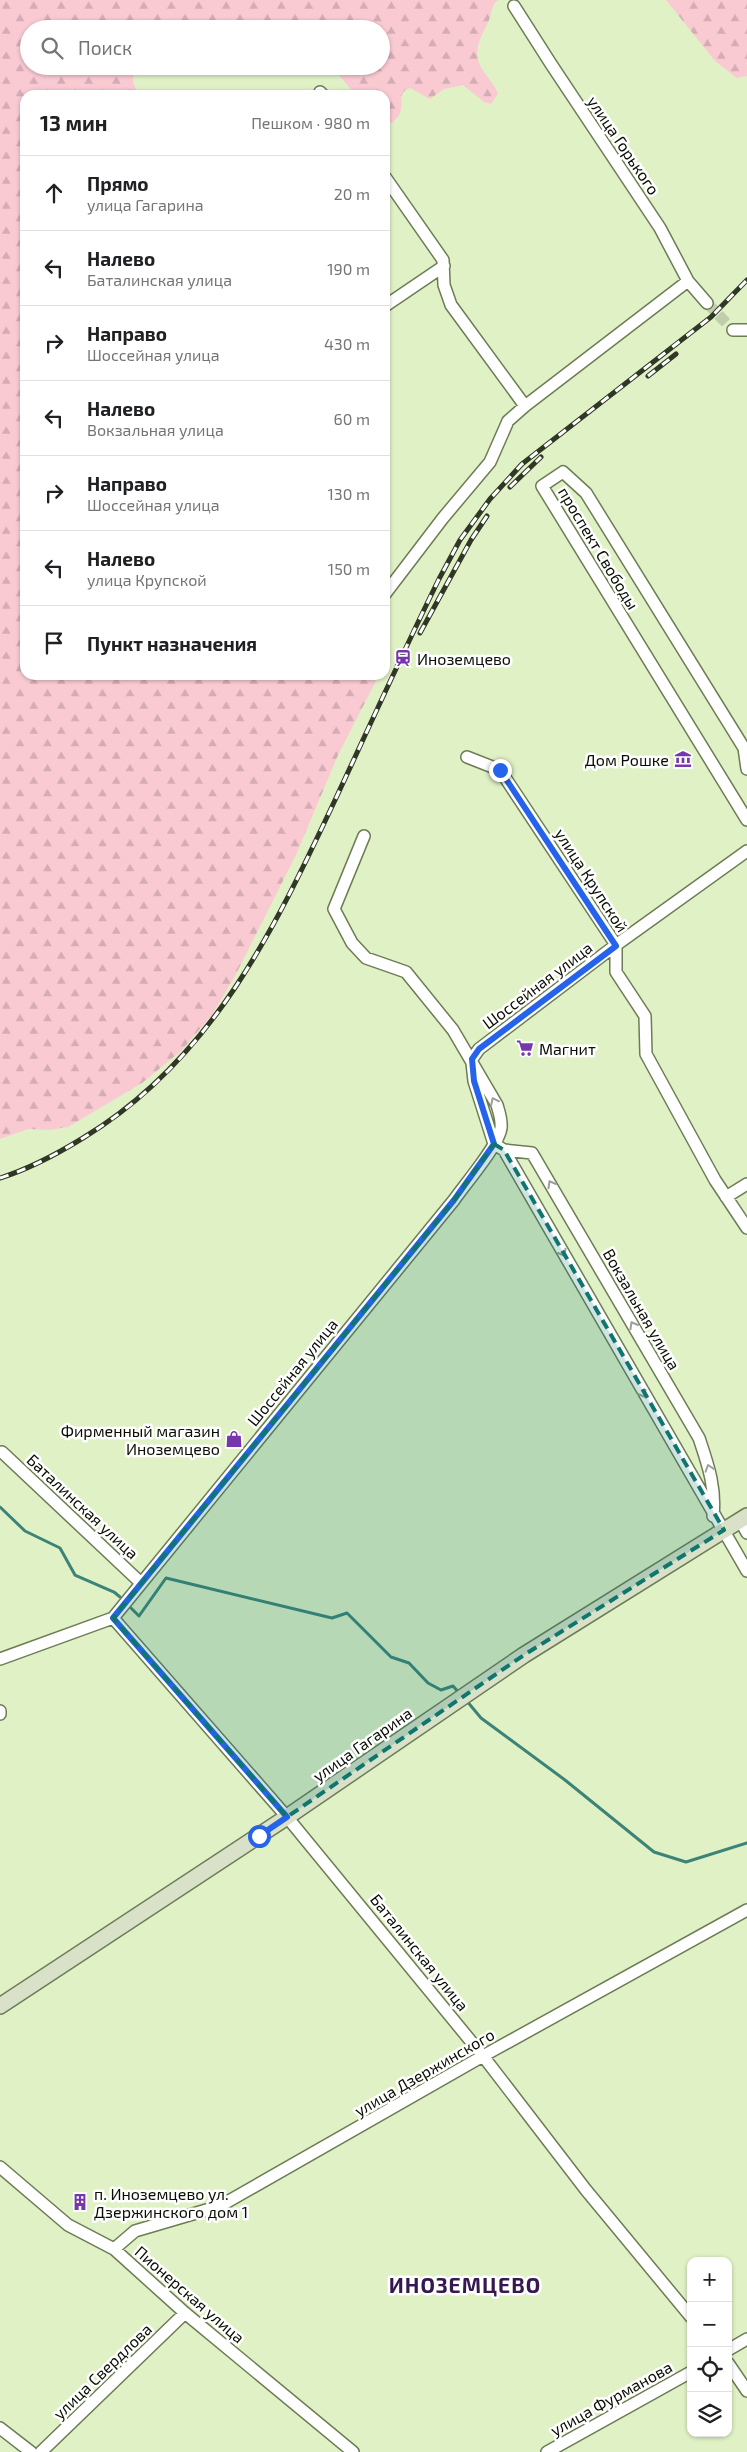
<!DOCTYPE html>
<html lang="ru">
<meta charset="utf-8">
<style>
:root{--surface:#fff;--page:#f6f6f6;--text:#202124;--muted:#757577;--line:#e0e0e0}
body{margin:0;font-family:"Exo 2",sans-serif;background:var(--page);color:var(--text)}
.controls{position:absolute;right:15px;bottom:15px;display:grid;overflow:hidden;border-radius:10px;box-shadow:0 1px 4px #0004}
.controls button{width:45px;height:45px;display:grid;place-items:center;padding:0;border:0;border-bottom:1px solid var(--line);background:var(--surface);color:var(--text);font:25px sans-serif}
.stop{position:absolute;width:15px;height:15px;margin:-11px;border:4px solid #2563eb;border-radius:50%;background:#fff}
.stop.end{background:#2563eb;border-color:#fff;box-shadow:0 1px 5px #0008}
.list{margin:0;padding:0;list-style:none}
h2{display:flex;justify-content:space-between;align-items:center;height:65px;margin:0;padding:0 20px;font-size:21px}
h2 small{font-size:16px;font-weight:400;color:var(--muted)}
.list li{display:grid;grid-template-columns:32px 1fr auto;gap:15px;align-items:center;box-sizing:border-box;height:75px;padding:0 20px;border-top:1px solid var(--line)}
.list b{display:block;font-size:19px;white-space:nowrap}
.list p{margin:0;font-size:16px;white-space:nowrap;color:var(--muted)}
.list em{font-size:16px;font-style:normal;color:var(--muted)}
.icon{flex:none;width:28px;height:28px;fill:none;stroke:currentColor;stroke-width:2;stroke-linecap:round;stroke-linejoin:round}
.map{position:relative;flex:none;width:747px;height:2452px;overflow:hidden}
.search{position:absolute;background:var(--surface);box-shadow:0 1px 4px #0004;left:20px;top:20px;width:370px;height:55px;display:flex;align-items:center;gap:12px;box-sizing:border-box;padding:0 18px;border-radius:28px;color:var(--muted);font-size:19px}
.panel{position:absolute;background:var(--surface);box-shadow:0 1px 4px #0004;left:20px;top:90px;width:370px;height:590px;border-radius:15px}
.map>svg:first-child{display:block}
.forest{fill:url(#forest-firs)}
.lines{fill:none;stroke-linecap:round;stroke-linejoin:round}
.stream{stroke:#3c8378;stroke-width:3}
.minor-tunnel{stroke:#c0cfa9;stroke-width:11;stroke-dasharray:11 5.5;stroke-linecap:butt}
.minor-casing{stroke:#6d7c55;stroke-width:14}
.secondary-casing{stroke:#6d7c55;stroke-width:18}
.minor{stroke:#fff;stroke-width:11}
.secondary{stroke:#d9e1c8;stroke-width:15}
.rail-casing{stroke:#303725;stroke-width:5}
.rail{stroke:#fff;stroke-width:3;stroke-dasharray:9;stroke-linecap:butt}
.oneway{stroke:#9d9f9a}
.route{stroke:#2563eb;stroke-width:6}
.marked{fill:#0f766e;fill-opacity:0.2;stroke:#0f766e;stroke-width:4;stroke-dasharray:10 6;stroke-linejoin:round}
.labels{text-anchor:middle;dominant-baseline:central;stroke-width:5;stroke-linejoin:round;paint-order:stroke}
.street-label{font-size:16px;fill:#090e02;stroke:#fff}
.poi-label{font-size:16px;fill:#090e02;stroke:#fff;text-anchor:start}
.district-label{font-size:21px;font-weight:bold;letter-spacing:1px;fill:#361850;stroke:#fff}
</style>
<div class="map">
<svg width="747" height="2452" viewBox="0 0 747 2452">
<defs>
<pattern id="forest-firs" width="22" height="20" patternUnits="userSpaceOnUse" patternTransform="scale(1.25)"><rect width="22" height="20" fill="#facad3"/><path d="M5 1l3.5 6h-7zM16 11l3.5 6h-7z" fill="#d5acb4"/></pattern>
</defs>
<rect width="100%" height="100%" fill="#e0f1c6"/>
<!-- forest -->
<path class="forest" d="M0,0H498C491,5 492,13 489,20C483,34 472,49 480,65C485,76 494,82 498,94L491,104L484,102L463,85L444,89L430,99L410,88C396,93 404,102 400,113C399,116 395,120 392,123L385,124V95H356L331,66H381V29H29V66H134L133,83L139,95H25V675H379L338,755L296,855L235,976L212,1015L181,1051L142,1083L68,1127L49,1130L28,1129L0,1139Z
M666,0H747V76L737,78L715,61Z"/>
<g class="lines">
<!-- stream -->
<path class="stream" d="M0,1507L25,1531L60,1548L75,1575L114,1592L120,1597
M131,1608L139,1616L166,1578L332,1618L347,1613L391,1657L409,1663L428,1683L441,1690L453,1686L460,1694
M466,1700L481,1718L565,1780L654,1852L686,1862L747,1843"/>
<!-- minor-tunnel -->
<path class="minor-tunnel" d="M707,303L733,330"/>
<!-- minor casing -->
<g class="minor-casing">
<path id="minor" d="M514,6L551,64L660,228L688,281L707,303
M320,92L323,95
M385,177L443,260L444,285L451,305L525,406
M385,306L444,266
M733,330H747
M385,594L443,518L490,462L508,421L525,406L688,281
M467,757L500,770L616,945V972L645,1016L646,1054L715,1180L747,1228
M747,769L744,748L586,493L563,472L542,486L747,820
M472,1059L479,1049L616,945L747,851
M472,1063L474,1081L494,1144L504,1150L532,1153L699,1438C708,1465 716,1487 713,1516
M504,1150L747,1571
M726,1197L747,1184
M2,1452L141,1583
M740,1520L747,1533
M113,1618L287,1817L483,2056L586,2190L691,2317
M0,1659L113,1618L454,1200C465,1184 499,1145 501,1128C502,1120 499,1112 497,1105L453,1030L406,972L366,958L352,943L334,909L364,836
M0,1711V1714
M0,2167L68,2225L114,2249L185,2313L353,2452
M114,2249L135,2231L220,2206L483,2056L747,1910
M728,2350L747,2339
M728,2363L747,2391
M0,2428L31,2452
M41,2452L185,2313
M547,2452L691,2372"/>
</g>
<!-- secondary casing -->
<g class="secondary-casing">
<path id="secondary" d="M0,2006L287,1817L524,1655L747,1516"/>
</g>
<!-- minor -->
<use href="#minor" class="minor"/>
<!-- secondary -->
<use href="#secondary" class="secondary"/>
<!-- rail casing -->
<g class="rail-casing">
<path id="rail" d="M648,376L676,354
M510,487L541,457
M420,633L471,540L487,516
M0,1178C29,1169 57,1154 83,1138C212,1060 274,930 336,798C370,725 403,652 439,579L460,540L490,499L522,464L711,317L747,280"/>
</g>
<!-- rail -->
<use href="#rail" class="rail"/>
</g>
<!-- one-way arrows -->
<defs><path id="oneway-chevron" d="M-2-3.5L2.5 0L-2 3.5" fill="none" stroke-width="1.6" stroke-linecap="round" stroke-linejoin="round" transform="scale(1.25)"/></defs>
<g class="oneway">
<use href="#oneway-chevron" transform="translate(494 1101) rotate(-116)"/>
<use href="#oneway-chevron" transform="translate(551 1184) rotate(-120)"/>
<use href="#oneway-chevron" transform="translate(563 1253) rotate(60)"/>
<use href="#oneway-chevron" transform="translate(633 1325) rotate(-120)"/>
<use href="#oneway-chevron" transform="translate(643 1394) rotate(60)"/>
<use href="#oneway-chevron" transform="translate(709 1468) rotate(-108)"/>
</g>
<g class="lines">
<!-- route -->
<path class="route" d="M259,1836L287,1817L113,1618L454,1200L494,1144L474,1081L472,1059L479,1049L616,946L500,770"/>
</g>
<!-- marked area -->
<path class="marked" d="M494,1144L504,1150L724,1530L524,1655L287,1817L113,1618L454,1200Z"/>
<!-- icons -->
<defs>
<g id="station-bare" transform="scale(1.35)"><path d="M-3-6H3Q5-6 5-4V2Q5 4 3 4L4.5 6H3L1.5 4h-3L-3 6H-4.5L-3 4Q-5 4-5 2V-4Q-5-6-3-6ZM-3.5-4v3h7v-3ZM-3.5 1v1.5H-2V1ZM2 1v1.5H3.5V1Z" fill="#7737ac" stroke="#fff" stroke-width="2.5" paint-order="stroke"/></g>
<g id="museum-bare" transform="scale(1.35)"><path d="M0-6L6-3V-2H-6V-3ZM-5-1h2V3h-2ZM-1-1h2V3h-2ZM3-1h2V3H3ZM-6 4H6V6H-6Z" fill="#7737ac" stroke="#fff" stroke-width="2.5" paint-order="stroke"/></g>
<g id="supermarket-bare" transform="scale(1.35)"><path d="M-6-5.5h2.5l.6 2H6L4.5 2H-2.5L-4.4-4H-6ZM-1.5 3.2a1.3 1.3 0 1 0 .1 0ZM3 3.2a1.3 1.3 0 1 0 .1 0Z" fill="#7737ac" stroke="#fff" stroke-width="2.5" paint-order="stroke"/></g>
<g id="shop-bare" transform="scale(1.35)"><path d="M-5-2.5h2.3a2.7 3.5 0 0 1 5.4 0H5L5.5 6h-11ZM-1.5-2.5h3a1.5 2.3 0 0 0-3 0Z" fill="#7737ac" stroke="#fff" stroke-width="2.5" paint-order="stroke"/></g>
<g id="building-bare" transform="scale(1.35)"><path d="M-4-6H4V6H1V3H-1V6H-4ZM-2.5-4.3h1.7v1.8h-1.7ZM.8-4.3h1.7v1.8H.8ZM-2.5-1h1.7V.8h-1.7ZM.8-1h1.7V.8H.8Z" fill="#7737ac" stroke="#fff" stroke-width="2.5" paint-order="stroke"/></g>
</defs>
<g fill-rule="evenodd">
<use href="#station-bare" x="403" y="658"/>
<use href="#museum-bare" x="683" y="759"/>
<use href="#supermarket-bare" x="525" y="1048"/>
<use href="#shop-bare" x="234" y="1439"/>
<use href="#building-bare" x="80" y="2202"/>
</g>
<g class="labels">
<!-- street labels -->
<g class="street-label">
<text transform="translate(624 145) rotate(56)">улица Горького</text>
<text transform="translate(599 548) rotate(59)">проспект Свободы</text>
<text transform="translate(592 880) rotate(57)">улица Крупской</text>
<text transform="translate(537 985) rotate(-37)">Шоссейная улица</text>
<text transform="translate(642 1309) rotate(60)">Вокзальная улица</text>
<text transform="translate(292 1372) rotate(-51)">Шоссейная улица</text>
<text transform="translate(83 1506) rotate(43)">Баталинская улица</text>
<text transform="translate(362 1744) rotate(-35)">улица Гагарина</text>
<text transform="translate(420 1952) rotate(51)">Баталинская улица</text>
<text transform="translate(424 2072) rotate(-30)">улица Дзержинского</text>
<text transform="translate(190 2294) rotate(41)">Пионерская улица</text>
<text transform="translate(102 2371) rotate(-44)">улица Свердлова</text>
<text transform="translate(611 2398) rotate(-29)">улица Фурманова</text>
</g>
<!-- poi labels -->
<g class="poi-label">
<text x="417" y="658">Иноземцево</text>
<text x="669" y="759" text-anchor="end">Дом Рошке</text>
<text x="539" y="1048">Магнит</text>
<text x="220" y="1430" text-anchor="end">Фирменный магазин<tspan x="220" dy="18">Иноземцево</tspan></text>
<text x="94" y="2193">п. Иноземцево ул.<tspan x="94" dy="18">Дзержинского дом 1</tspan></text>
</g>
<!-- district labels -->
<g class="district-label">
<text x="465" y="2284">ИНОЗЕМЦЕВО</text>
</g>
</g>
</svg>
<div class="controls">
<button>+</button>
<button>−</button>
<button><svg class="icon" aria-label="locate" viewBox="0 0 24 24"><circle cx="12" cy="12" r="6"/><path d="M12 2v4M12 18v4M2 12h4M18 12h4"/></svg></button>
<button><svg class="icon" aria-label="layers" viewBox="0 0 24 24"><path d="M12 4l9 5-9 5-9-5zM3 14l9 5 9-5"/></svg></button>
</div>
<div class="stop" style="left:259px;top:1836px"></div>
<div class="stop end" style="left:500px;top:770px"></div>
<div class="search"><svg class="icon" aria-label="search" viewBox="0 0 24 24"><circle cx="10" cy="10" r="6"/><path d="M15 15l6 6"/></svg>Поиск</div>
<section class="panel">
<h2>13 мин<small>Пешком · 980 m</small></h2>
<ul class="list">
<li><svg class="icon" aria-label="ahead" viewBox="0 0 24 24"><path d="M12 20V5M6 11l6-6 6 6"/></svg><div><b>Прямо</b><p>улица Гагарина</p></div><em>20 m</em></li>
<li><svg class="icon" aria-label="left" viewBox="0 0 24 24"><path d="M17 20v-9H6M10 6l-5 5 5 5"/></svg><div><b>Налево</b><p>Баталинская улица</p></div><em>190 m</em></li>
<li><svg class="icon" aria-label="right" viewBox="0 0 24 24"><path d="M7 20v-9h11M14 6l5 5-5 5"/></svg><div><b>Направо</b><p>Шоссейная улица</p></div><em>430 m</em></li>
<li><svg class="icon" aria-label="left" viewBox="0 0 24 24"><path d="M17 20v-9H6M10 6l-5 5 5 5"/></svg><div><b>Налево</b><p>Вокзальная улица</p></div><em>60 m</em></li>
<li><svg class="icon" aria-label="right" viewBox="0 0 24 24"><path d="M7 20v-9h11M14 6l5 5-5 5"/></svg><div><b>Направо</b><p>Шоссейная улица</p></div><em>130 m</em></li>
<li><svg class="icon" aria-label="left" viewBox="0 0 24 24"><path d="M17 20v-9H6M10 6l-5 5 5 5"/></svg><div><b>Налево</b><p>улица Крупской</p></div><em>150 m</em></li>
<li><svg class="icon" aria-label="arrive" viewBox="0 0 24 24"><path d="M6 21V4h12l-3 4 3 4H6"/></svg><div><b>Пункт назначения</b></div></li>
</ul>
</section>
</div>
